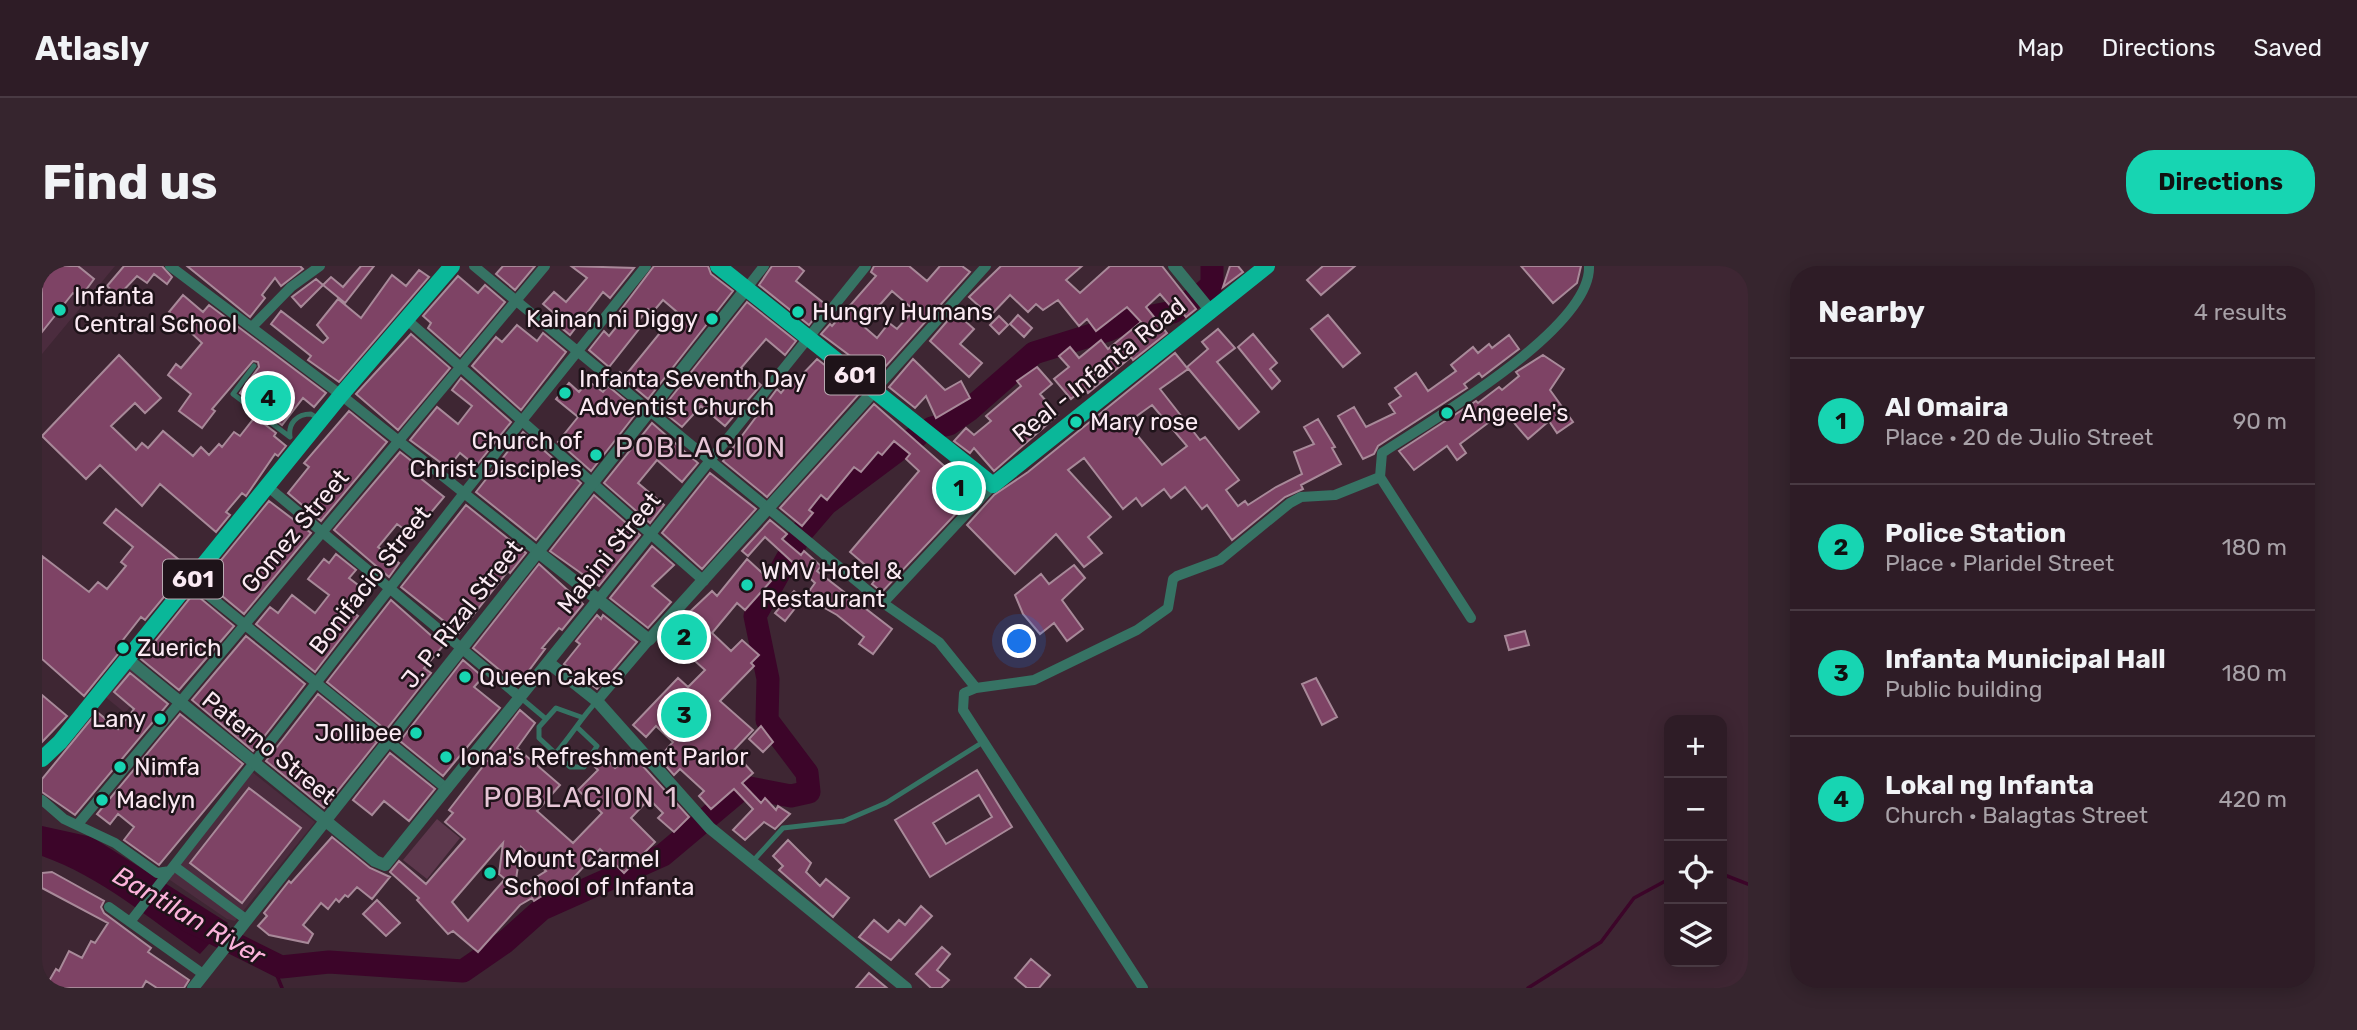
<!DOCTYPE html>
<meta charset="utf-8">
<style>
:root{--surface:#2e1c26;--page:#36252e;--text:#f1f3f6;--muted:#a7a1a7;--line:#493a43;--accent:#17d5b2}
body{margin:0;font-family:Rubik,sans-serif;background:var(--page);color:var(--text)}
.controls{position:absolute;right:21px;bottom:21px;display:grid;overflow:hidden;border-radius:14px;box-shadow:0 4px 18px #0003}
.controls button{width:63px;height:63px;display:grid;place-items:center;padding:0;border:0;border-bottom:2px solid var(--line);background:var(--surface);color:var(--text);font:35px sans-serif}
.you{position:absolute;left:978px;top:376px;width:24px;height:24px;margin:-18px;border:5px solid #fff;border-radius:50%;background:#1a73e8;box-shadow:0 0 0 10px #1a73e833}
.badge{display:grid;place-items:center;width:46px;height:46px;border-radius:50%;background:var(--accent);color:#111;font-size:23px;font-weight:700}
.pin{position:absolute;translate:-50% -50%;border:4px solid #fff;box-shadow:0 2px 7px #0006}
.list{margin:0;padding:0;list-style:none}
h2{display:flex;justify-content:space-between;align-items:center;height:91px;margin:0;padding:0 28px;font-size:30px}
h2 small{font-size:23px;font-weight:400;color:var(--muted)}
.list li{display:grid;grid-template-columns:46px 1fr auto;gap:21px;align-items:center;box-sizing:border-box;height:126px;padding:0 28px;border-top:2px solid var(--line)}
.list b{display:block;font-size:26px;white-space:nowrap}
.list p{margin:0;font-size:23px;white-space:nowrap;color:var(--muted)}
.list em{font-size:23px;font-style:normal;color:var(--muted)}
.icon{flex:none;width:38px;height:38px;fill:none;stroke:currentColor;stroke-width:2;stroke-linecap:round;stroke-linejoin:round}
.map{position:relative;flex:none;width:1706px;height:722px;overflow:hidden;border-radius:28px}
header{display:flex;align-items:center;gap:42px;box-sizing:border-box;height:98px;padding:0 35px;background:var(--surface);border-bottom:2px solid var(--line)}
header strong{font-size:33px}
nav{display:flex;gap:38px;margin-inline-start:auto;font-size:24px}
.intro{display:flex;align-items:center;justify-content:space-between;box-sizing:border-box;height:168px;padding:0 42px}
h1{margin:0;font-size:49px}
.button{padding:18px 32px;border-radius:28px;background:var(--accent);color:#111;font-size:24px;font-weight:700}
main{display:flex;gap:42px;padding:0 42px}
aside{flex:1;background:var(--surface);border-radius:28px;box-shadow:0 4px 18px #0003}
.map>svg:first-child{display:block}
.built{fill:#4b2c3e}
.green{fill:#5d384d}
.water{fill:#3c0529}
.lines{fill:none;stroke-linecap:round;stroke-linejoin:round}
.stream{stroke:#3c0529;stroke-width:3.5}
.river{stroke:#3c0529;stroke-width:23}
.building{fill:#7e4365;stroke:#a88999;stroke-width:2;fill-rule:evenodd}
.service{stroke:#367364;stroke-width:5}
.minor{stroke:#367364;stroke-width:10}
.tertiary{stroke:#367364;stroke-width:12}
.primary{stroke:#0ab799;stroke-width:16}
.poi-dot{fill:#17d5b2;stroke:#1e1319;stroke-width:2.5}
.labels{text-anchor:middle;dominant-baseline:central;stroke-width:5;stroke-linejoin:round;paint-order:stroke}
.shield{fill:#1e1319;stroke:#b9aab2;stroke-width:2}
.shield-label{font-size:23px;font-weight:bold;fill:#fbeaf3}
.poi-label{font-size:24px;fill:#fbeaf3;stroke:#1e1319;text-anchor:start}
.street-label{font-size:24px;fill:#fbeaf3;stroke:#1e1319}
.water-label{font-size:26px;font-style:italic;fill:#fcb3db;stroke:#1e1319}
.quarter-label{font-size:28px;letter-spacing:2px;fill:#e5c5d5;stroke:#1e1319}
</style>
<header>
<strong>Atlasly</strong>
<nav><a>Map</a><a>Directions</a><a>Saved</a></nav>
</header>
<div class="intro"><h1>Find us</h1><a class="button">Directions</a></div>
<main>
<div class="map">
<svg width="1706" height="722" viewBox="0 0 1706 722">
<rect width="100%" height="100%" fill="#3e2633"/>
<!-- built -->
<path class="built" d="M0,0H73L0,88Z
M87,398L109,416L83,447L61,429Z
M209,505L273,556L193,655L185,653L125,612Z"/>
<!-- green -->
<path class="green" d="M395,553L418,572L385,613L361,594Z"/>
<!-- water -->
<path class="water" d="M0,560L50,571L186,657L158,688C108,653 59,611 0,590Z"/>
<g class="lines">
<!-- stream -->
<path class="stream" d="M1680,608L1706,618
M230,697L240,722
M1486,722L1559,676L1592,632L1627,613"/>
<!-- river -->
<path class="river" d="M1162,26L1170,19V0
M890,162L907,158L927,144L992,87L1066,64L1085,55L1131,46L1149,34
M147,655L239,701L287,696L421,705L463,676L500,643L621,589L702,521L749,530L767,526L765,507L725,454L726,413L713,350L760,266L784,238L875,170"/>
</g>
<!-- building -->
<path class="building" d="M0,0H36L52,13L38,32L31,27L0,66Z
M82,0H120L130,11L125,18L112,8L105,17L95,10L76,30L65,20Z
M145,0H258L261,3L239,20L233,12L220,29L223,32L208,51Z
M319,0H332L303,37L281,19L289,11L301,21Z
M461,0H493L473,24L454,8Z
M529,0L592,2L568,32L561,26L528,69L510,54L514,49L501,38L512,26L524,36L545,12Z
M612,0H666L669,8L691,25L606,133L576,108L578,106L583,110L635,46L621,34L610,47L606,43L593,59L597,63L567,101L547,84L562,65L567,70L584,49L578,45Z
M730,0H756L762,5L754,15L783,38L767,59L717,19Z
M832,0H867L885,15L898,0H920L928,6L835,110L779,68L788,58L790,60L834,10L829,6ZM850,25L872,44L855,63L847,57L835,72L820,59Z
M959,0H1040L1024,14L1038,27L1068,0H1120L1154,43L1144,51L1134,39L1130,42L1118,28L1104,41L1125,67L1091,94L1089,91L1046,127L1042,122L1029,133L1012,113L1027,101L1017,90L1028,81L1037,92L1059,74L1066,83L1099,56L1085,41L1054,65L1045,53L1037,60L1016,34L1001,44L994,38L986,46L968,29L948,50L927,31Z
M1188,0H1196L1201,6L1181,21Z
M1281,0H1313L1279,29L1265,14Z
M1479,0H1539L1535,17L1511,37Z
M377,4L387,11L297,116L266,94L269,90L229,58L239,45L281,77L286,72L275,59L296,33L319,52L350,9L364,20Z
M416,10L436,27L443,19L463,36L418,90L386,62L389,57L381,50Z
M274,13L281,19L259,41L250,31Z
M141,29L161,46L167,39L284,127L272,141L261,132L240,159L198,127L217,101L216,96L211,95L170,143L173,145L160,162L137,145L149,128L126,109L134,98L139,102L160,77L127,46Z
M705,36L754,75L743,89L724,73L699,102L719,119L683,160L659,140L640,161L619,144Z
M913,46L932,63L918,78L940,97L927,111L888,75Z
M976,49L990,62L982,71L968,58Z
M1286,49L1318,87L1301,101L1269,63Z
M957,50L966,59L957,68L948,59Z
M475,59L495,75L501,67L524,86L479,144L430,100L454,71L460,76Z
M1176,63L1193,82L1175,96L1217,146L1197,163L1145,101L1166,83L1160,76Z
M369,68L408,102L356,164L314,128Z
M1211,68L1235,97L1228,103L1238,115L1230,123L1196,81Z
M1467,69L1477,83L1440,111L1437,107L1422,118L1425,122L1336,180L1332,188L1321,193L1296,150L1312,141L1324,161L1353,147L1347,138L1359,130L1353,122L1374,107L1386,125L1414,105L1409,99L1431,81L1436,87L1447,78L1450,82Z
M1133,87L1146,103L1118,123L1158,174L1163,171L1197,214L1184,224L1196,240L1203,235L1206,239L1234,221L1260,208L1252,186L1272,178L1262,161L1276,153L1293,181L1290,182L1299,198L1259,219L1261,223L1243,231L1190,274L1165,239L1160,243L1143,221L1129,232L1122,223L1100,240L1094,232L1081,243L1042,192L1026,204L1069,251L1046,271L1060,287L1042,301L1014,268L973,308L925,259L952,229L986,206ZM1110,139L1145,180L1120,199L1085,157Z
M77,89L119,132L103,147L93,137L69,160L94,184L100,177L106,182L121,165L151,190L159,181L167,189L177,178L180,181L192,166L198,170L213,151L234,167L232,170L244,180L236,190L233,188L204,230L200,227L184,246L188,249L174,266L118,218L100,240L58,199L44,213L0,170Z
M1501,89L1522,103L1508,124L1531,156L1515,167L1507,155L1486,173L1462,145L1418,178L1424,187L1415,194L1405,180L1372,204L1357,185L1434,135L1436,137L1457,121L1460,124L1477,110L1474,106Z
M775,93L818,127L725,231L681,195L735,123L739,127L751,112L754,115Z
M871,93L903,124L919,115L928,132L894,152L884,130L873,142L847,121Z
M995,101L1010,118L998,128L1016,149L952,205L932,182L928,187L912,175L924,162L932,169L949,155L944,150L979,120L975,115Z
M419,112L469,156L434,200L418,187L406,202L368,174L395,141L416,158L430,140L410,124Z
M546,115L561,126L566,120L596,145L549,205L516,176L536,151L514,133L527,117L537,126Z
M832,138L909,206L913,202L938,222L840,326L830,318L836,310L808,286L877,205L864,193L868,188L852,175L840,189L836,186L819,206L812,201L785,234L779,229L767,244L771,247L760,260L738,242Z
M307,145L345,176L279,255L246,227L267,201L262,197Z
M610,157L656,197L640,216L615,194L596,217L622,239L608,257L562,217Z
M481,166L539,217L494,274L434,226Z
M358,186L372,197L367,203L402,231L370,269L355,258L336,281L357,297L347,311L292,264Z
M668,207L714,243L660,303L620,267Z
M552,229L598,269L557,320L508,285Z
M227,235L269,267L202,348L162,315Z
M424,239L484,287L468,307L466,305L417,367L359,321Z
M74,243L141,297L125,316L131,320L103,354L99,351L77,379L81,382L42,430L0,393V290L47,326L56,316L65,323L84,300L79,296L91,281L62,257Z
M728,254L745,268L740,273L759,289L762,285L779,300L775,305L850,363L831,388L817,378L822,371L795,349L779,340L777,342L763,331L773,317L723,271L706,290L700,285Z
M610,280L632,299L610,320L629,336L606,362L568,332Z
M294,288L314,304L307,312L320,322L309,336L315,341L311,346L316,350L273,406L214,358L228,341L236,347L250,329L273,347L287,329L266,313L282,293L287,297Z
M705,293L729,315L703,344L695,337L670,367L689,385L700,374L717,389L709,397L712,400L678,435L711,464L691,485L711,507L700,517L719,537L723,532L734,544L736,540L748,548L733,563L722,556L703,574L691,564L711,543L692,523L669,543L657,530L662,525L638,503L632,509L617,492L631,476L614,460L604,471L591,459L636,412L646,421L663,404L643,386L638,390L619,373L670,325L675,330Z
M497,298L541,338L520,364L517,362L500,382L503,383L476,419L431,382Z
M1032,299L1043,312L1020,334L1041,363L1025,375L1012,357L998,368L981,348L973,329L999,308L1007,318Z
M752,325L761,332L743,355L733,347Z
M152,327L192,360L137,424L99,393Z
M349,334L401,380L382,402L389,407L344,464L285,416Z
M555,349L559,353L561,349L595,376L555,423L522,398L538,378L534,375Z
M1483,365L1487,379L1467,384L1463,370Z
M204,370L263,418L211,485L150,434Z
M421,394L441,411L432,421L458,442L401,510L358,475Z
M88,407L126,438L33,549L0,526V513L55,446L76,463L92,443L72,426Z
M1274,412L1295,451L1280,459L1260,418Z
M276,428L335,476L282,542L224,495Z
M0,429L25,450L0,476Z
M478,444L493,457L475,482L518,519L495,545L531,577L560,547L536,524L556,504L551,499L561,490L573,502L589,487L647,551L632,566L616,552L621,547L607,533L589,552L613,576L582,607L558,583L523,621L519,618L492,635L490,632L478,639L436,686L411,665L406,668L375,634L377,632L348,606L357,595L384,618L423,573L403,556L411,547L407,544L445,495L441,492ZM461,577L457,608L463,613L426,655L410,636ZM479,581L504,605L472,625L474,613Z
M138,448L201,498L117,599L82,574L92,561L76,548L68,558L55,548Z
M719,460L731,476L721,486L707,473Z
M348,487L393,523L367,555L342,535L330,549L311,534Z
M935,504L970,561L888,611L853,554ZM937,529L950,551L904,578L891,557Z
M207,522L259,562L200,637L148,597Z
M290,571L328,602L348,611L330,633L315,621L306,631L303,629L297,636L294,633L286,643L279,637L261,659L271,668L266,677L227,669L216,660L225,650L222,647L247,615L249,617Z
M746,574L769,597L764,606L778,620L784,613L807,632L791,651L737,604L741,600L731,590Z
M10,606L62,635L59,641L62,647L109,682L106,686L147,714L142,722H115L104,715L100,722H3L14,703L17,705L27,685L40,692L49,675L53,677L66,657L0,622V607Z
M335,634L358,657L344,670L321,648Z
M879,640L890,650L849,694L817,671L832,654L846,666L857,654L863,659Z
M900,681L908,688L895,704L907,714L899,722H889L874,708Z
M989,693L1008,709L997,722H985L973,712Z
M827,707L845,722H814Z"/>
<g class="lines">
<!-- service -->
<path class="service" d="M212,100L191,128L248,171
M248,171C246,157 255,148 269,148L277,153
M479,432L504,453
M536,462L555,480L542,501H528L497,472V461L514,442L539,451
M513,488C529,470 539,452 555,435
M711,595L741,562L802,555L844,537L941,476"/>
<!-- minor -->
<path class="minor" d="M128,0L299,129L496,286
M432,0L841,337L897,376L934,422
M704,23L722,0
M364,53L662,315
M210,61L249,21L278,0
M832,125L944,0
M225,220L479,432
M149,315L405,523
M556,334L824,0
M841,337L951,219
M1429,352L1338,211L1340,187C1388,155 1550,62 1547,0
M555,435L607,374
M0,534L22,553L73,577L115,607L128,605
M36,558L503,0
M132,600L205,654
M67,641L161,708
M88,656L422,227L604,0
M1101,722L921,444L922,427L934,422L992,414L1095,364L1126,342L1131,313L1135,310L1178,294L1248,237L1259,231L1293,229L1338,211"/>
<!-- tertiary -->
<path class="tertiary" d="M1132,0L1168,44
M496,286L607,374L832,125
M85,393L333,595L343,599L556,334
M507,397L555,435L668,562L864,722
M151,722L704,23"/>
<!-- primary -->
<path class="primary" d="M676,0L951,219L1225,0
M0,493L18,476L299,129L410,0"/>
</g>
<!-- markers -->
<g class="poi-dot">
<circle cx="18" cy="44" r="7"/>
<circle cx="756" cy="46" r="7"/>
<circle cx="670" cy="53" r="7"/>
<circle cx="523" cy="127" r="7"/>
<circle cx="1405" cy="147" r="7"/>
<circle cx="1034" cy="156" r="7"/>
<circle cx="554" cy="189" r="7"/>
<circle cx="705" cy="319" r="7"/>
<circle cx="81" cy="382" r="7"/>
<circle cx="423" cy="411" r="7"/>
<circle cx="118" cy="453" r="7"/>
<circle cx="374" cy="467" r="7"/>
<circle cx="404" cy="491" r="7"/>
<circle cx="78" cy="501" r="7"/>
<circle cx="60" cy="534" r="7"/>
<circle cx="448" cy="607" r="7"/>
</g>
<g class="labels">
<!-- shield labels -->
<g class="shield">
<rect x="783" y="89.5" width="60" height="39" rx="5"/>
<rect x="121" y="293.5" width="60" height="39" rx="5"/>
</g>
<g class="shield-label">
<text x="813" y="109">601</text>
<text x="151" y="313">601</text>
</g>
<!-- poi labels -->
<g class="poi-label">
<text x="32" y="30">Infanta<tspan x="32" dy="28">Central School</tspan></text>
<text x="770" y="46">Hungry Humans</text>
<text x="656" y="53" text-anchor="end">Kainan ni Diggy</text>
<text x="537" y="113">Infanta Seventh Day<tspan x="537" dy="28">Adventist Church</tspan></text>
<text x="1419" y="147">Angeele's</text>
<text x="1048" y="156">Mary rose</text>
<text x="540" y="175" text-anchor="end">Church of<tspan x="540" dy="28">Christ Disciples</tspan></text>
<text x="719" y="305">WMV Hotel &amp;<tspan x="719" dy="28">Restaurant</tspan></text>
<text x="95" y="382">Zuerich</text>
<text x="437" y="411">Queen Cakes</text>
<text x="104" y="453" text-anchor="end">Lany</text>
<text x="360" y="467" text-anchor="end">Jollibee</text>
<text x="418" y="491">Iona's Refreshment Parlor</text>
<text x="92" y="501">Nimfa</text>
<text x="74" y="534">Maclyn</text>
<text x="462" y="593">Mount Carmel<tspan x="462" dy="28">School of Infanta</tspan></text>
</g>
<!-- street labels -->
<g class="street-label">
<text transform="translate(1057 104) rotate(-39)">Real - Infanta Road</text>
<text transform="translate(253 265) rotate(-50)">Gomez Street</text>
<text transform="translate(567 287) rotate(-51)">Mabini Street</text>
<text transform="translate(328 314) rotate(-52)">Bonifacio Street</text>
<text transform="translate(420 348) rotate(-52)">J. P. Rizal Street</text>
<text transform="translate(227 482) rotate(39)">Paterno Street</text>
</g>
<!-- water labels -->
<g class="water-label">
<text transform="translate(147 650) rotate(30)">Bantilan River</text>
</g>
<!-- quarter labels -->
<g class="quarter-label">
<text x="659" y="181">POBLACION</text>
<text x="539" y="531">POBLACION 1</text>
</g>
</g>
</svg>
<div class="controls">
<button>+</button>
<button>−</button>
<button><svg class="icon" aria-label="locate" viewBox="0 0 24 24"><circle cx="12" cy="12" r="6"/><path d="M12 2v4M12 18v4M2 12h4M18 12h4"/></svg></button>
<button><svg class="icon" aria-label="layers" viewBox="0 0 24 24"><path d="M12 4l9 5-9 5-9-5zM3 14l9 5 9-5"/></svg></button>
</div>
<div class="you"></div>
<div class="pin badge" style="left:917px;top:222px">1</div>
<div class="pin badge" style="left:642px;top:371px">2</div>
<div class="pin badge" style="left:642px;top:449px">3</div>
<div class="pin badge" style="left:226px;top:132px">4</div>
</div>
<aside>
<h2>Nearby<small>4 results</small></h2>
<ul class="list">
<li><span class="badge">1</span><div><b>Al Omaira</b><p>Place · 20 de Julio Street</p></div><em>90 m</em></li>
<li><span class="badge">2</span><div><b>Police Station</b><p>Place · Plaridel Street</p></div><em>180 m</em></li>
<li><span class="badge">3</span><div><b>Infanta Municipal Hall</b><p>Public building</p></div><em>180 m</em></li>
<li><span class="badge">4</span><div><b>Lokal ng Infanta</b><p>Church · Balagtas Street</p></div><em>420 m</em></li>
</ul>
</aside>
</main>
